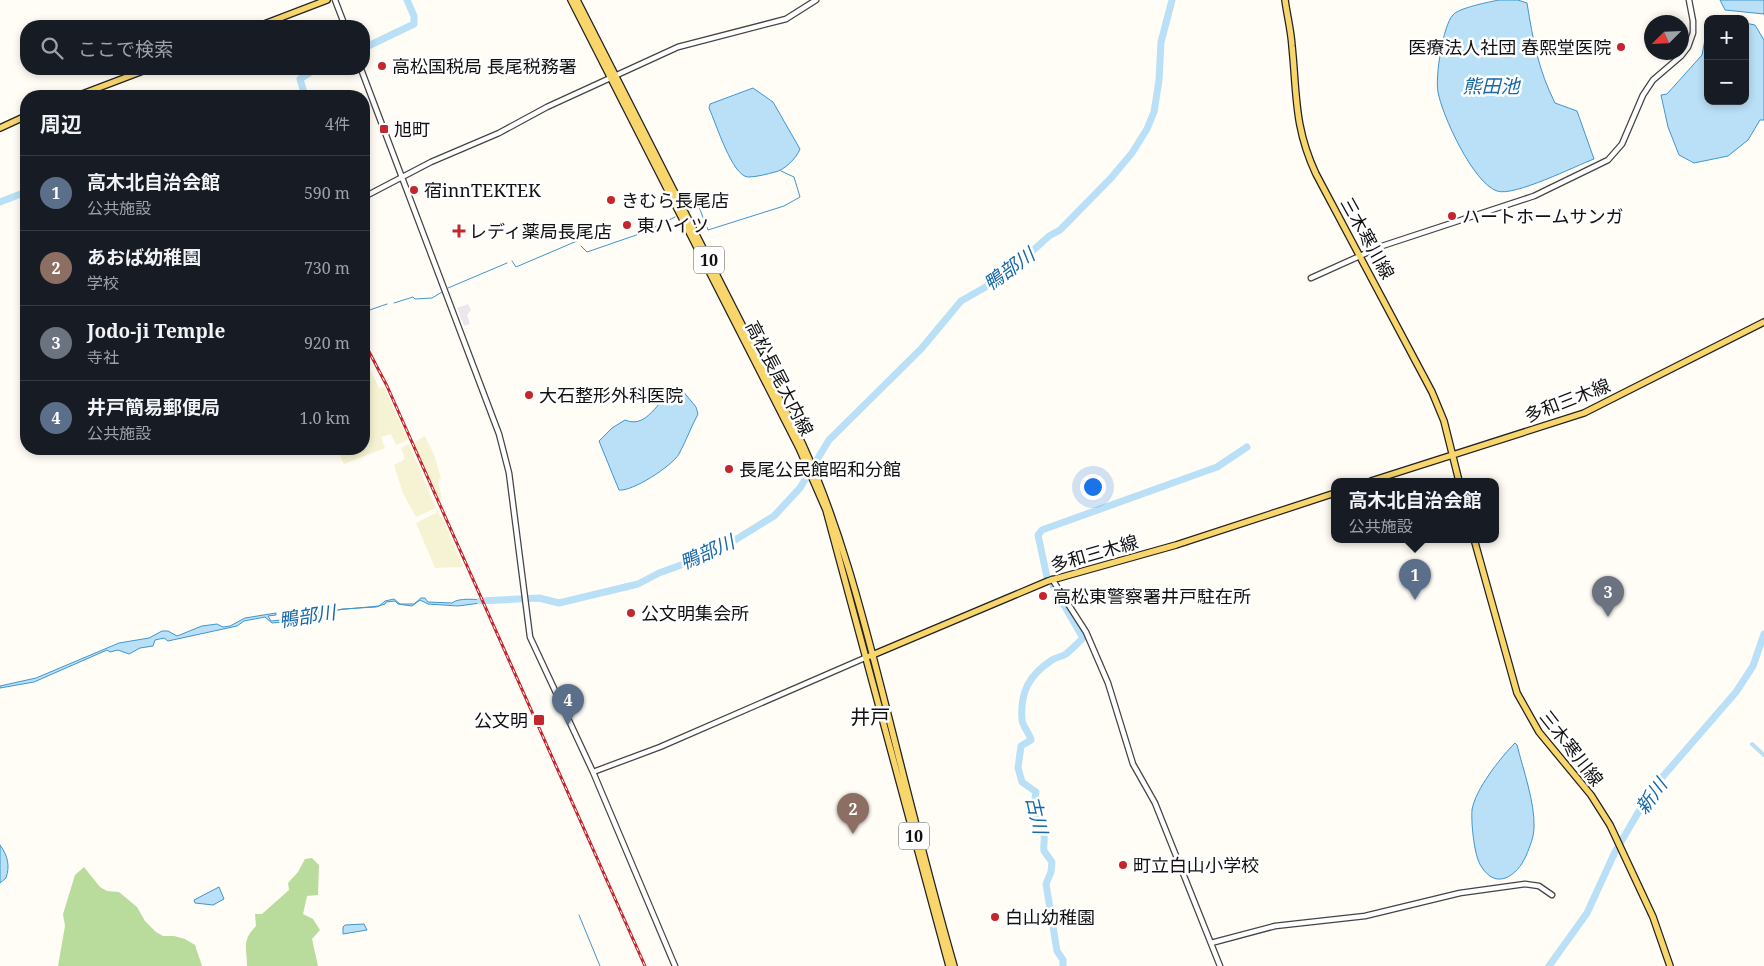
<!DOCTYPE html>
<html lang="ja">
<meta charset="utf-8">
<style>
:root{--surface:#171b24;--page:#242831;--text:#f1f3f6;--muted:#9ea1a6;--line:#363941;--accent:#db2777}
body{margin:0;font-family:"Noto Serif","Noto Sans JP",serif;background:var(--page);color:var(--text)}
.controls{position:absolute;right:15px;top:15px;display:grid;overflow:hidden;border-radius:10px;box-shadow:0 2px 8px #0003}
.controls button{width:45px;height:45px;display:grid;place-items:center;padding:0;border:0;border-bottom:1px solid var(--line);background:var(--surface);color:var(--text);font:25px sans-serif}
.compass{position:absolute;left:1644px;top:15px;width:45px;height:45px;border-radius:50%;background:var(--surface);box-shadow:0 2px 8px #0003;rotate:246deg}
.you{position:absolute;left:1092px;top:486px;width:18px;height:18px;margin:-12px;border:4px solid #fff;border-radius:50%;background:#1a73e8;box-shadow:0 0 0 8px #1a73e833}
.badge{display:grid;place-items:center;width:32px;height:32px;border-radius:50%;background:var(--accent);color:#fff;font-size:16px;font-weight:700}
.pin{position:absolute;translate:-50% -41px;filter:drop-shadow(0 1px 2px #0008)}
.pin::after{content:'';position:absolute;top:26px;width:18px;height:15px;background:inherit;clip-path:polygon(0 0,100% 0,50% 100%)}
.popup{position:absolute;left:1331px;top:478px;width:168px;height:65px;box-sizing:border-box;display:grid;place-content:center;border-radius:10px;background:var(--surface);filter:drop-shadow(0 1px 4px #0005);font-size:16px;white-space:nowrap;color:var(--muted)}
.popup b{font-size:19px;color:var(--text)}
.popup::after{content:'';position:absolute;left:50%;top:100%;margin-left:-10px;border:10px solid transparent;border-top-color:var(--surface)}
.list{margin:0;padding:0;list-style:none}
h2{display:flex;justify-content:space-between;align-items:center;height:65px;margin:0;padding:0 20px;font-size:21px}
h2 small{font-size:16px;font-weight:400;color:var(--muted)}
.list li{display:grid;grid-template-columns:32px 1fr auto;gap:15px;align-items:center;box-sizing:border-box;height:75px;padding:0 20px;border-top:1px solid var(--line)}
.list b{display:block;font-size:19px;white-space:nowrap}
.list p{margin:0;font-size:16px;white-space:nowrap;color:var(--muted)}
.list em{font-size:16px;font-style:normal;color:var(--muted)}
.icon{flex:none;width:28px;height:28px;fill:none;stroke:currentColor;stroke-width:2;stroke-linecap:round;stroke-linejoin:round}
.map{position:relative;flex:none;width:1764px;height:966px;overflow:hidden}
.search{position:absolute;background:var(--surface);box-shadow:0 2px 8px #0003;left:20px;top:20px;width:350px;height:55px;display:flex;align-items:center;gap:12px;box-sizing:border-box;padding:0 18px;border-radius:20px;color:var(--muted);font-size:19px}
.panel{position:absolute;background:var(--surface);box-shadow:0 2px 8px #0003;left:20px;top:90px;width:350px;height:365px;border-radius:20px}
.map>svg:first-child{display:block}
.industrial{fill:#eee6ef}
.farmland{fill:#f6f3d4}
.forest{fill:#b9dc9c}
.water{fill:#b9e0f7;stroke:#3f96cf}
.lines{fill:none;stroke-linecap:round;stroke-linejoin:round}
.stream{stroke:#3f96cf;stroke-width:1}
.canal{stroke:#b9e0f7;stroke-width:4}
.river{stroke:#b9e0f7;stroke-width:7}
.minor-casing{stroke:#444;stroke-width:7}
.major-casing{stroke:#222;stroke-width:8}
.minor{stroke:#fff;stroke-width:4.5}
.major{stroke:#f9d66b;stroke-width:5.5}
.rail-casing{stroke:#c4262e;stroke-width:3}
.rail{stroke:#fff;stroke-width:1;stroke-dasharray:4;stroke-linecap:butt}
.poi-dot{fill:#c4262e;stroke:#fff;stroke-width:2}
.labels{text-anchor:middle;dominant-baseline:central;stroke-width:5;stroke-linejoin:round;paint-order:stroke}
.shield{fill:#fff;stroke:#585858;stroke-width:1}
.shield-label{font-size:16px;font-weight:bold;fill:#111}
.poi-label{font-size:18px;fill:#111;stroke:#fff;text-anchor:start}
.street-label{font-size:18px;fill:#111;stroke:#fff}
.water-label{font-size:19px;font-style:italic;fill:#1768a6;stroke:#fff}
.quarter-label{font-size:20px;fill:#111;stroke:#fff}
</style>
<div class="map">
<svg width="1764" height="966" viewBox="0 0 1764 966">
<rect width="100%" height="100%" fill="#fffdf5"/>
<!-- industrial -->
<path class="industrial" d="M468,304L471,310L467,315L470,324L464,326L457,308Z"/>
<!-- farmland -->
<path class="farmland" d="M371,371L379,388L384,387L408,440L396,445L391,434L381,437L385,448L344,464L337,449H364V374Z
M425,436L435,457L441,479L438,480L442,498L439,500L413,443Z
M409,444L436,508L416,517L403,493L394,465L405,459L401,448Z
M438,512L444,522L463,567L435,568L416,523Z"/>
<!-- forest -->
<path class="forest" d="M312,858L319,865L318,895L307,896L303,914L313,919L320,930L312,939L318,966H247C247,947 241,942 256,926L255,914H262L289,890L288,883L298,872L305,859Z
M84,867L100,887L107,891L119,892L137,907L145,921L156,932L163,936H174L185,939L195,945L202,966H58L65,926L63,914L75,875Z"/>
<!-- water -->
<path class="water" d="M1499,0H1518L1527,3C1533,40 1538,69 1555,103L1577,111L1594,159C1575,166 1514,197 1497,191C1473,183 1442,115 1438,92C1435,77 1443,25 1453,15C1458,8 1489,2 1499,0Z
M1720,0H1764V14L1725,10Z
M1745,23L1755,25L1764,40V120H1760L1748,140L1728,156L1694,163L1679,155L1668,127L1661,95L1667,94L1702,55L1708,24V101H1745Z
M753,88L773,102L800,149C797,158 783,171 775,172C767,174 757,177 748,177C732,176 716,123 709,108L710,104Z
M682,390L696,407L698,414C691,427 686,441 679,454C672,466 632,492 619,490L599,441L612,428L625,420C651,431 659,390 682,390Z
M421,598H425L428,602L452,603C459,597 477,600 488,600V602L458,606L428,604L420,600L412,606L398,604L395,601L386,602L385,604L376,607L342,609L331,612L304,615L303,620L272,623L265,617L244,621L237,626L168,641L164,638L155,640L153,646L140,648L129,654L118,650L110,652L107,650L34,682L0,688V686L36,678L119,643L149,638L162,631H168L177,636L202,626L217,624L223,627L230,626L245,618L276,613V615L268,616L271,621L300,618V615L304,613L379,606L385,601L394,599L400,604H414Z
M1515,743L1517,745C1523,769 1535,803 1534,827C1534,837 1530,846 1526,856C1517,876 1496,891 1481,866C1474,856 1471,822 1472,810C1475,790 1500,758 1515,743Z
M0,845C8,856 10,866 6,878L0,883Z
M219,887L224,899L213,905L195,903L194,900Z
M364,924L367,930L343,934V927L345,925Z"/>
<g class="lines">
<!-- stream -->
<path class="stream" d="M690,211L699,207L708,230L784,206L800,197L794,177L781,171
M581,246L587,252L645,232L675,217
M512,261L516,267L577,241
M448,288L507,263
M394,303L413,297L415,299L432,298L442,292
M364,312L387,304
M579,915L600,966"/>
<!-- canal -->
<path class="canal" d="M1752,744L1764,755"/>
<!-- river -->
<path class="river" d="M364,48L414,24V16L407,0
M305,96L300,79L315,69
M0,202L26,192
M1047,577L1038,535L1042,530L1217,467L1247,447
M1053,586L1083,638C1078,643 1072,649 1066,654C1062,657 1056,657 1052,660C1029,675 1020,692 1022,719C1022,726 1029,732 1031,740L1021,746L1018,768L1022,782L1036,792C1032,811 1041,817 1044,835C1045,841 1043,846 1044,851L1052,862L1051,872L1046,884L1057,951L1063,960V966
M480,601L539,598L559,603L638,584L659,573L714,553L774,516L800,488L829,440L921,349L961,301L1005,276L1049,236L1060,230L1111,178L1132,153L1147,129L1154,112L1159,80L1161,42L1172,0
M1549,966L1587,913L1615,852L1652,789L1736,692L1753,666L1764,634"/>
<!-- minor casing -->
<g class="minor-casing">
<path id="minor" d="M335,0L345,26
M361,69L499,434L509,473L530,637L593,772L675,966
M364,197L431,162L499,133L547,107L678,47L786,19L816,0
M1311,278L1382,246L1534,196L1608,160L1622,144L1643,95L1653,80L1681,56L1688,47L1693,33V21L1689,0
M1052,579L1086,632L1108,683L1133,764L1155,803L1220,966
M593,772L660,747L867,657
M1211,943L1275,926L1365,916L1460,893L1525,884L1539,886L1552,895"/>
</g>
<!-- major casing -->
<g class="major-casing">
<path id="major" d="M571,0L799,448L826,510L949,966
M577,0L802,443C839,524 861,609 883,695C906,785 928,876 954,966
M1285,0C1287,15 1291,30 1292,46C1297,95 1294,127 1316,174L1432,392L1444,421L1459,481
M259,26L327,0
M77,96L148,69
M0,128L26,116
M1371,481L1584,413L1764,322
M1474,539L1517,693L1539,732L1591,795L1610,825L1653,917L1670,966
M870,656L1048,581L1176,545L1335,493"/>
</g>
<!-- minor -->
<use href="#minor" class="minor"/>
<!-- major -->
<use href="#major" class="major"/>
<!-- rail casing -->
<g class="rail-casing">
<path id="rail" d="M364,342L387,386L645,966"/>
</g>
<!-- rail -->
<use href="#rail" class="rail"/>
</g>
<!-- markers -->
<g class="poi-dot">
<circle cx="1621" cy="47" r="5"/>
<circle cx="382" cy="66" r="5"/>
<rect x="379" y="124" width="10" height="10" rx="2.5"/>
<circle cx="414" cy="190" r="5"/>
<circle cx="611" cy="200" r="5"/>
<circle cx="1452" cy="216" r="5"/>
<circle cx="627" cy="225" r="5"/>
<path d="M456.5 223.5h5v5h5v5h-5v5h-5v-5h-5v-5h5z"/>
<circle cx="529" cy="395" r="5"/>
<circle cx="729" cy="469" r="5"/>
<circle cx="1043" cy="596" r="5"/>
<circle cx="631" cy="613" r="5"/>
<rect x="533" y="714" width="12" height="12" rx="2.5"/>
<circle cx="1123" cy="865" r="5"/>
<circle cx="995" cy="917" r="5"/>
</g>
<g class="labels">
<!-- shield labels -->
<g class="shield">
<rect x="694" y="246.5" width="30" height="27" rx="4"/>
<rect x="899" y="822.5" width="30" height="27" rx="4"/>
</g>
<g class="shield-label">
<text x="709" y="260">10</text>
<text x="914" y="836">10</text>
</g>
<!-- poi labels -->
<g class="poi-label">
<text x="1611" y="47" text-anchor="end">医療法人社団 春熙堂医院</text>
<text x="392" y="66">高松国税局 長尾税務署</text>
<text x="394" y="129">旭町</text>
<text x="424" y="190">宿innTEKTEK</text>
<text x="621" y="200">きむら長尾店</text>
<text x="1462" y="216">ハートホームサンガ</text>
<text x="637" y="225">東ハイツ</text>
<text x="469" y="231">レディ薬局長尾店</text>
<text x="539" y="395">大石整形外科医院</text>
<text x="739" y="469">長尾公民館昭和分館</text>
<text x="1053" y="596">高松東警察署井戸駐在所</text>
<text x="641" y="613">公文明集会所</text>
<text x="528" y="720" text-anchor="end">公文明</text>
<text x="1133" y="865">町立白山小学校</text>
<text x="1005" y="917">白山幼稚園</text>
</g>
<!-- street labels -->
<g class="street-label">
<text transform="translate(1368 238) rotate(61)">三木寒川線</text>
<text transform="translate(780 378) rotate(63)">高松長尾大内線</text>
<text transform="translate(1567 400) rotate(-21)">多和三木線</text>
<text transform="translate(1094 553) rotate(-16)">多和三木線</text>
<text transform="translate(1572 748) rotate(52)">三木寒川線</text>
</g>
<!-- water labels -->
<g class="water-label">
<text x="1491" y="86">熊田池</text>
<text transform="translate(1009 269) rotate(-36)">鴨部川</text>
<text transform="translate(707 552) rotate(-24)">鴨部川</text>
<text transform="translate(307 616) rotate(-9)">鴨部川</text>
<text transform="translate(1651 796) rotate(-53)">新川</text>
<text transform="translate(1037 815) rotate(77)">古川</text>
</g>
<!-- quarter labels -->
<g class="quarter-label">
<text x="870" y="716">井戸</text>
</g>
</g>
</svg>
<div class="controls">
<button>+</button>
<button>−</button>
</div>
<svg class="compass" viewBox="-18 -18 36 36"><path d="M0-13l5 13h-10z" fill="#e53935"/><path d="M0 13l5-13h-10z" fill="#9ea1a6"/></svg>
<div class="you"></div>
<div class="pin badge" style="left:1415px;top:600px;background:#5c6f8a">1</div>
<div class="popup"><b>高木北自治会館</b>公共施設</div>
<div class="pin badge" style="left:853px;top:834px;background:#8d6e63">2</div>
<div class="pin badge" style="left:1608px;top:617px;background:#6b7280">3</div>
<div class="pin badge" style="left:568px;top:725px;background:#5c6f8a">4</div>
<div class="search"><svg class="icon" aria-label="search" viewBox="0 0 24 24"><circle cx="10" cy="10" r="6"/><path d="M15 15l6 6"/></svg>ここで検索</div>
<section class="panel">
<h2>周辺<small>4件</small></h2>
<ul class="list">
<li><span class="badge" style="background:#5c6f8a">1</span><div><b>高木北自治会館</b><p>公共施設</p></div><em>590 m</em></li>
<li><span class="badge" style="background:#8d6e63">2</span><div><b>あおば幼稚園</b><p>学校</p></div><em>730 m</em></li>
<li><span class="badge" style="background:#6b7280">3</span><div><b>Jodo-ji Temple</b><p>寺社</p></div><em>920 m</em></li>
<li><span class="badge" style="background:#5c6f8a">4</span><div><b>井戸簡易郵便局</b><p>公共施設</p></div><em>1.0 km</em></li>
</ul>
</section>
</div>
